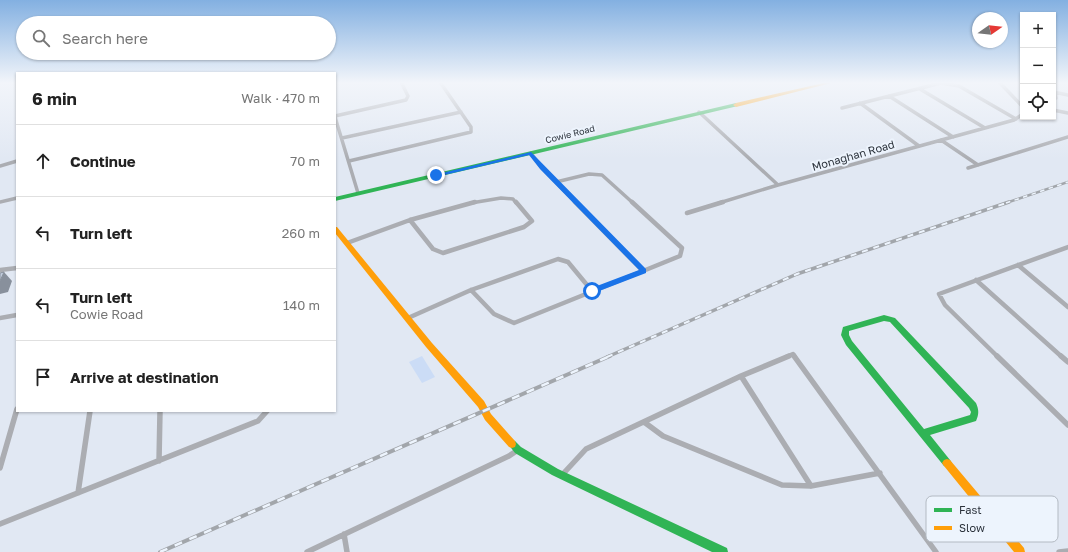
<!DOCTYPE html>
<meta charset="utf-8">
<style>
:root{--surface:#fff;--page:#f2f2f2;--text:#222;--muted:#767676;--line:#e0e0e0}
body{margin:0;font-family:"Golos Text",sans-serif;background:var(--page);color:var(--text)}
.controls{position:absolute;right:12px;top:12px;display:grid;overflow:hidden;border-radius:0px;box-shadow:0 1px 3px #0004}
.controls button{width:36px;height:36px;display:grid;place-items:center;padding:0;border:0;border-bottom:1px solid var(--line);background:var(--surface);color:var(--text);font:20px sans-serif}
.compass{position:absolute;left:972px;top:12px;width:36px;height:36px;border-radius:50%;background:var(--surface);box-shadow:0 1px 3px #0004;rotate:76deg}
.stop{position:absolute;width:12px;height:12px;margin:-9px;border:3px solid #1a73e8;border-radius:50%;background:#fff}
.stop.end{background:#1a73e8;border-color:#fff;box-shadow:0 1px 4px #0008}
.list{margin:0;padding:0;list-style:none}
h2{display:flex;justify-content:space-between;align-items:center;height:52px;margin:0;padding:0 16px;font-size:17px}
h2 small{font-size:13px;font-weight:400;color:var(--muted)}
.list li{display:grid;grid-template-columns:26px 1fr auto;gap:12px;align-items:center;box-sizing:border-box;height:72px;padding:0 16px;border-top:1px solid var(--line)}
.list b{display:block;font-size:15px;white-space:nowrap}
.list p{margin:0;font-size:13px;white-space:nowrap;color:var(--muted)}
.list em{font-size:13px;font-style:normal;color:var(--muted)}
.icon{flex:none;width:22px;height:22px;fill:none;stroke:currentColor;stroke-width:2;stroke-linecap:round;stroke-linejoin:round}
.map{position:relative;flex:none;width:1068px;height:552px;overflow:hidden}
.search{position:absolute;background:var(--surface);box-shadow:0 1px 3px #0004;left:16px;top:16px;width:320px;height:44px;display:flex;align-items:center;gap:10px;box-sizing:border-box;padding:0 14px;border-radius:22px;color:var(--muted);font-size:15px}
.panel{position:absolute;background:var(--surface);box-shadow:0 1px 3px #0004;left:16px;top:72px;width:320px;height:340px;border-radius:0px}
.map>svg:first-child{display:block}
.green{fill:#cbdcf6}
.lines{fill:none;stroke-linecap:round;stroke-linejoin:round}
.street-far2{stroke:#abadb2;stroke-width:3.5}
.street-far1{stroke:#abadb2;stroke-width:4.5}
.street{stroke:#abadb2;stroke-width:5.5}
.fast{fill:#30b455;fill-rule:evenodd}
.slow{fill:#ff9f0a;fill-rule:evenodd}
.rail-far2-casing{stroke:#a2a6ab;stroke-width:2.5}
.rail-far1-casing{stroke:#a2a6ab;stroke-width:3.5}
.rail-casing{stroke:#a2a6ab;stroke-width:4}
.rail-far2{stroke:#edf4fd;stroke-width:1.5;stroke-dasharray:4.5;stroke-linecap:butt}
.rail-far1{stroke:#edf4fd;stroke-width:2;stroke-dasharray:6;stroke-linecap:butt}
.rail{stroke:#edf4fd;stroke-width:2.5;stroke-dasharray:8;stroke-linecap:butt}
.shaded-wall{fill:#88909c}
.building{fill:#c3cedf;stroke:#88909c}
.route{fill:#1a73e8}
.labels{text-anchor:middle;dominant-baseline:central;stroke-width:4;stroke-linejoin:round;paint-order:stroke}
.far-street-label{font-size:9px;fill:#2b323b;stroke:#edf4fd}
.street-label{font-size:11px;fill:#2b323b;stroke:#edf4fd}
.key{fill:#edf4fd;stroke:#b3bac3;stroke-width:1}
.key-label{font-size:11px;fill:#2b323b}
</style>
<div class="map">
<svg width="1068" height="552" viewBox="0 0 1068 552">
<rect width="100%" height="100%" fill="#e1e8f3"/>
<!-- green -->
<path class="green" d="M422,356L435,377L422,383L409,362Z"/>
<g class="lines">
<!-- street-far2 -->
<path class="street-far2" d="M999,82L1023,107
M1053,85L1056,98
M920,89L985,128
M1054,92L1068,95
M889,96L953,137
M860,103L919,146
M842,108L941,83L959,86L1016,119
M1053,110L1068,113
M699,112L778,185
M335,116L406,100L408,96L402,84
M335,117L358,193
M342,138L461,112
M941,140L978,165
M531,153L542,168L576,203
M349,161L471,132V127L440,82
M0,166L17,161
M968,168L1068,137
M556,182L589,174L602,175L633,203
M0,202L17,198
M471,203L501,198L513,199L516,203
M719,203L778,185L1014,120L1023,114"/>
<!-- street-far1 -->
<path class="street-far1" d="M632,202L682,248L680,256L643,271
M687,213L723,202
M410,220L433,249L443,253L524,227L532,221L516,202
M410,220L475,202
M347,243L410,220
M1018,265L1068,307
M0,270L17,268
M976,280L1062,357
M471,290L494,314L514,323L643,271L575,202
M0,318L17,315
M408,318L471,290L558,259L568,262L592,291
M786,357L793,354L795,357
M998,357L945,305L939,294L1068,247"/>
<!-- street -->
<path class="street" d="M794,356L936,552
M997,356L1068,425
M1061,356L1068,362
M741,376L811,486
M644,422L663,436L782,485L811,486L880,473
M159,461L160,411
M0,468L17,409
M562,475L586,449L741,376L789,356
M78,493L90,411
M0,524L258,421L267,411
M344,534L347,552
M307,552L509,456L518,450
M1059,552L1068,551"/>
<!-- fast -->
<path class="fast" d="M736,103L739,105L738,106L335,201V197Z
M884,315L895,318L976,403C979,410 979,414 976,421L930,435L950,460L952,463L950,466L947,467L944,466L846,345L841,335L843,327ZM884,321L890,322L969,408L971,412L970,415L924,429L852,341L849,335V331Z
M512,440L515,441L521,447L558,469L727,548L728,552H712L552,475L515,453L508,444L509,441Z"/>
<!-- slow -->
<path class="slow" d="M828,82H835L736,107L733,105L736,103Z
M335,227H337L432,343L484,401L491,414L515,441L516,444L515,447L512,448L509,447L485,420L478,407L426,347L335,233Z
M947,459L950,460L1024,548L1025,552H1014L944,466L942,463L944,460Z"/>
<!-- rail-far2 casing -->
<g class="rail-far2-casing">
<path id="rail-far2" d="M1006,203L1068,182"/>
</g>
<!-- rail-far1 casing -->
<g class="rail-far1-casing">
<path id="rail-far1" d="M607,357L797,274L1009,202"/>
</g>
<!-- rail casing -->
<g class="rail-casing">
<path id="rail" d="M160,552L610,356"/>
</g>
<!-- rail-far2 -->
<use href="#rail-far2" class="rail-far2"/>
<!-- rail-far1 -->
<use href="#rail-far1" class="rail-far1"/>
<!-- rail -->
<use href="#rail" class="rail"/>
</g>
<!-- shaded-wall -->
<path class="shaded-wall" d="M4,272L12,281L8,292L0,294V281Z"/>
<!-- building -->
<path class="building" d="M4,272L0,281V273Z"/>
<!-- sky -->
<linearGradient id="sky" x2="0" y2="1"><stop stop-color="#83b0e1"/><stop offset="0.52" stop-color="#f2f5fa"/><stop offset="1" stop-color="#f2f5fa" stop-opacity="0"/></linearGradient>
<rect width="1068" height="159" fill="url(#sky)"/>
<!-- route -->
<path class="route" d="M531,152L646,269V273L594,293H589V289L639,270L540,169L529,155L436,177L433,175Z"/>
<g class="labels">
<!-- far-street labels -->
<g class="far-street-label">
<text transform="translate(570 134) rotate(-14)">Cowie Road</text>
</g>
<!-- street labels -->
<g class="street-label">
<text transform="translate(853 155) rotate(-16)">Monaghan Road</text>
</g>
</g>
<!-- legend -->
<rect x="926" y="496" width="132" height="46" rx="6" class="key"/>
<rect x="934" y="508" width="18" height="4" fill="#30b455"/>
<rect x="934" y="526" width="18" height="4" fill="#ff9f0a"/>
<g class="key-label">
<text x="959" y="514">Fast</text>
<text x="959" y="532">Slow</text>
</g>
</svg>
<div class="controls">
<button>+</button>
<button>−</button>
<button><svg class="icon" aria-label="locate" viewBox="0 0 24 24"><circle cx="12" cy="12" r="6"/><path d="M12 2v4M12 18v4M2 12h4M18 12h4"/></svg></button>
</div>
<svg class="compass" viewBox="-18 -18 36 36"><path d="M0-13l5 13h-10z" fill="#e53935"/><path d="M0 13l5-13h-10z" fill="#767676"/></svg>
<div class="stop" style="left:592px;top:291px"></div>
<div class="stop end" style="left:436px;top:175px"></div>
<div class="search"><svg class="icon" aria-label="search" viewBox="0 0 24 24"><circle cx="10" cy="10" r="6"/><path d="M15 15l6 6"/></svg>Search here</div>
<section class="panel">
<h2>6 min<small>Walk · 470 m</small></h2>
<ul class="list">
<li><svg class="icon" aria-label="ahead" viewBox="0 0 24 24"><path d="M12 20V5M6 11l6-6 6 6"/></svg><div><b>Continue</b></div><em>70 m</em></li>
<li><svg class="icon" aria-label="left" viewBox="0 0 24 24"><path d="M17 20v-9H6M10 6l-5 5 5 5"/></svg><div><b>Turn left</b></div><em>260 m</em></li>
<li><svg class="icon" aria-label="left" viewBox="0 0 24 24"><path d="M17 20v-9H6M10 6l-5 5 5 5"/></svg><div><b>Turn left</b><p>Cowie Road</p></div><em>140 m</em></li>
<li><svg class="icon" aria-label="arrive" viewBox="0 0 24 24"><path d="M6 21V4h12l-3 4 3 4H6"/></svg><div><b>Arrive at destination</b></div></li>
</ul>
</section>
</div>
